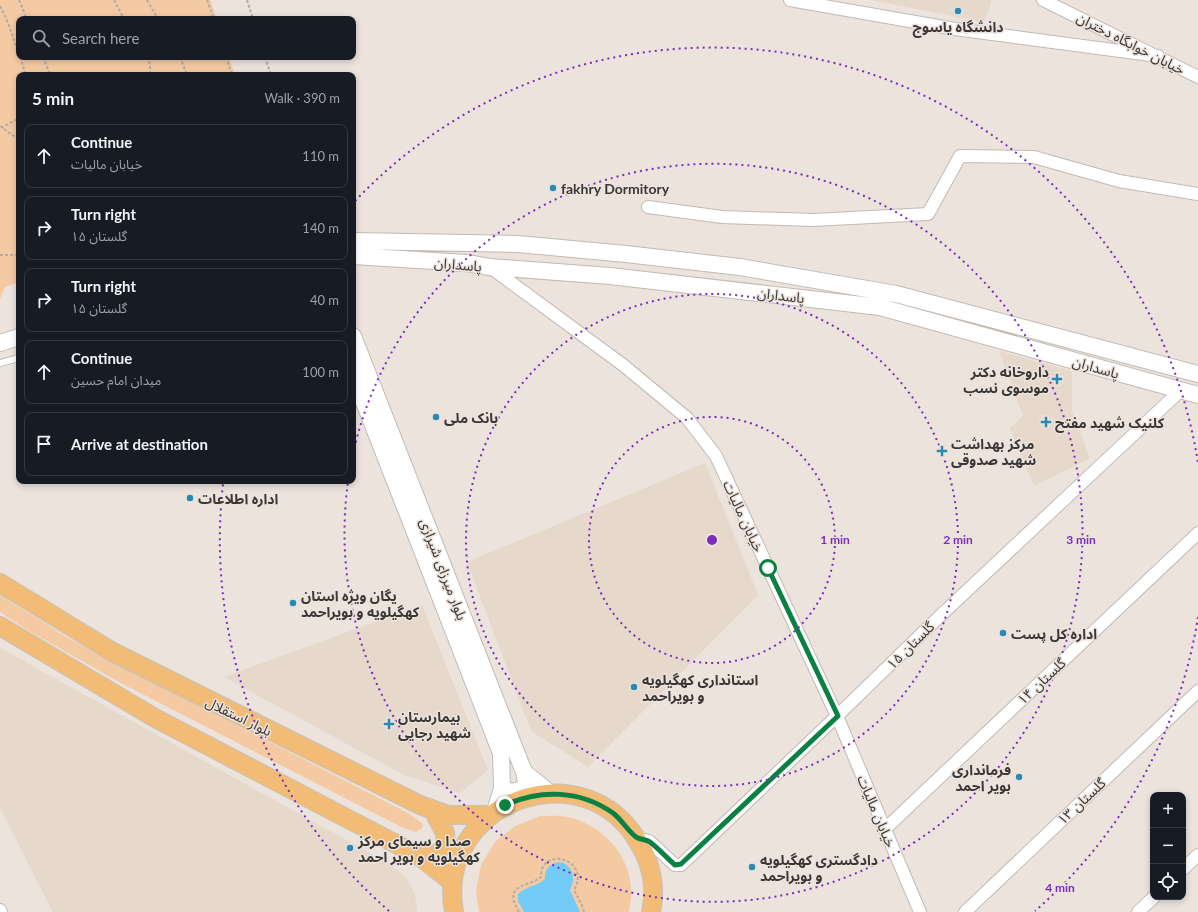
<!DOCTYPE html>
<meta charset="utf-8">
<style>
:root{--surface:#171b24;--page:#20242c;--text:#f1f3f6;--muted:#9ea1a6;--line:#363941}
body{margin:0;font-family:Lato,"Noto Sans Arabic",sans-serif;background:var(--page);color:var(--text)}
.controls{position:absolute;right:12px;bottom:12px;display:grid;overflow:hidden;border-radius:8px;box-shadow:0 2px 6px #0003}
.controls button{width:36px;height:36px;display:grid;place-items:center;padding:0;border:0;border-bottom:1px solid var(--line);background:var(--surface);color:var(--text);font:20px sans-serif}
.stop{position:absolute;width:12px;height:12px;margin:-9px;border:3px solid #0b8043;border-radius:50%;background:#fff}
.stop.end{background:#0b8043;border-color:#fff;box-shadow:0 1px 4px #0008}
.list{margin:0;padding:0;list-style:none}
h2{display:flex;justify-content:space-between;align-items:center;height:52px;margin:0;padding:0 16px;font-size:17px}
h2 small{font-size:13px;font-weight:400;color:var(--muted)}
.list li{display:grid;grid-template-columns:26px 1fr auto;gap:12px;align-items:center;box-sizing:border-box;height:64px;margin:0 8px 8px;padding:0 8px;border:1px solid var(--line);border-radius:8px}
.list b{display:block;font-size:15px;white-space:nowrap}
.list p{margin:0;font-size:13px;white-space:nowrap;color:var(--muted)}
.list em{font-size:13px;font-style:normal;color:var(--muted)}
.icon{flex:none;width:22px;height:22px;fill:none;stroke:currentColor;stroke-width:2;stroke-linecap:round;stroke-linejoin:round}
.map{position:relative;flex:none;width:1198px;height:912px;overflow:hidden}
.search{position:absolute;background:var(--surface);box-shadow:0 2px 6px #0003;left:16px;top:16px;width:340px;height:44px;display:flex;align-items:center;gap:10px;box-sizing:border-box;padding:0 14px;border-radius:8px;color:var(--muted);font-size:15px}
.panel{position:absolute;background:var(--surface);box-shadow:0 2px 6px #0003;left:16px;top:72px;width:340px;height:412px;border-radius:8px}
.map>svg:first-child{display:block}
.built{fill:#e6d8cb}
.green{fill:#f4caa3}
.water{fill:#73ccf8}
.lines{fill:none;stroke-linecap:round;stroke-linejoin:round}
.lane-casing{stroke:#c2bab3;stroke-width:8}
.street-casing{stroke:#c2bab3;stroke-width:14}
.secondary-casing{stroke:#c2bab3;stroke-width:18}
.primary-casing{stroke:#c4c3c2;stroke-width:20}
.path{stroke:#b3ada7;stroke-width:2;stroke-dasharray:3 2;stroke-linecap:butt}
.lane{stroke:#fff;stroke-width:6}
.street{stroke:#fff;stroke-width:12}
.secondary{stroke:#fff;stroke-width:16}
.primary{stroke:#f2bc76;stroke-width:18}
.route{stroke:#0b8043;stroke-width:5}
.ring{fill:none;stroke:#7b2cbf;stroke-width:2;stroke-dasharray:2 4}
.poi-dot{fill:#288ab4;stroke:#ebe3dc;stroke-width:1.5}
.labels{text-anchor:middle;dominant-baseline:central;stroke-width:3;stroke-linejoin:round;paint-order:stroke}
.poi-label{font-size:14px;font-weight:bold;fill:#3b3735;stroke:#ebe3dc;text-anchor:start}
.street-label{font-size:14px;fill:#3b3735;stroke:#ebe3dc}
.centre{fill:#7b2cbf;stroke:#ebe3dc;stroke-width:2}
.ring-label{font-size:12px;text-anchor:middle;font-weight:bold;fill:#7b2cbf;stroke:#ebe3dc;stroke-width:3;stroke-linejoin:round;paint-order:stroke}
</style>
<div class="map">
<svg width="1198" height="912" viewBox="0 0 1198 912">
<rect width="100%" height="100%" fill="#ebe3dc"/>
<!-- built -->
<path class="built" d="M870,0H992L984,22Z
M999,351L1072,371V412L1090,458L1034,486L1010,428L1023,416Z
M705,463L758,595L588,767L531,731L467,562Z
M422,605L488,770L460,793L404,775L224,677Z
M0,648L390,864L406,877L415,894L417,912H53L0,808Z"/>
<!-- green -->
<path class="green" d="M0,0H210L217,19H19V57H229L235,75H19V282L5,287L0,299Z
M0,595L70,639L408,813L422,823L423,827L416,832L403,828L117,681L29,631L0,612Z
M540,816C549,816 559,815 568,817C601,825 628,852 631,887C632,895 630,904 629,912H479L476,891L481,865L495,842L515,826Z"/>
<!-- water -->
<path class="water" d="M561,862C574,867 576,879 570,890L580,912H524L518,901V894C527,886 537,886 545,879C544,868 551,863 561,862Z"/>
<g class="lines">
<!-- lane casing -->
<g class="lane-casing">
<path id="lane" d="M0,363L19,358"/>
</g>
<!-- street casing -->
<g class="street-casing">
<path id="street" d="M790,0L955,29L1158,56
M1043,0L1198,77
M648,207L722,217L813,220L928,214L960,156L1034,157L1119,181L1198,194
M490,267L623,365L687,418L716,456L837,716L920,912
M885,829L1198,533
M637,838L649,841L675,865H681L837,716L941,615L1180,391
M1183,869L1198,855
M0,910L1,912
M965,912L1198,691
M1138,912L1154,897"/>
</g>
<!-- secondary casing -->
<g class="secondary-casing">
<path id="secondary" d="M353,241L518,244L626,254L740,267L896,294L1198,374
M353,256L466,263L490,267L610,276L880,307L1198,395
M353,336L524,772L550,793
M0,343L19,337
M353,374L501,753L502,789L495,811
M502,789C510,793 516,792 524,788L526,781L524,772"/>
</g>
<!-- primary casing -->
<g class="primary-casing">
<path id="primary" d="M0,583L111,651L420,805L448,815H490
M0,626L155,718L419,856L452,882
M419,856L437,854L446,846L445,833L433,810
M454,912C434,802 586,746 640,845C652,865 656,889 651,912"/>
</g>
<!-- path -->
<path class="path" d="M19,0L27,19
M114,0L124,19
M147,0L158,19
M207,0L214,19
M247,0L253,19
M0,6L7,20L19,55
M20,57L26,75
M43,57L50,75
M146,57L150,64V75
M180,57L187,75
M226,57L232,75
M265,57L271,75
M0,126L19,140
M1,128L19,118
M0,255H19
M519,912C501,883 530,887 541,877C540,845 592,859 574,890L582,905L584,912"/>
<!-- lane -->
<use href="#lane" class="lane"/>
<!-- street -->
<use href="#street" class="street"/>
<!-- secondary -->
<use href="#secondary" class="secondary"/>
<!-- primary -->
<use href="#primary" class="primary"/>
</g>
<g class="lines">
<!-- route -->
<path class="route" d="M505,805C541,789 580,790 613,813C622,820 627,830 636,837C640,840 646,839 650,842C659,849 667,858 675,865L681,864L838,716L768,568"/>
</g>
<!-- distance rings -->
<g class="ring">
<circle cx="712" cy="540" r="123"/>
<circle cx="712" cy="540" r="246"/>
<path d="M353 454A369 369 0 1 1 348 482"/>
<path d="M1198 617A492 492 0 0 1 1035 911M389 911A492 492 0 0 1 223 484M355 201A492 492 0 0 1 1198 463"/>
</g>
<!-- markers -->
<g class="poi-dot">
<circle cx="958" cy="11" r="4"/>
<circle cx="553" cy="188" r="4"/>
<path d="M1055 373h4v4h4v4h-4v4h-4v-4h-4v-4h4z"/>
<circle cx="436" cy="417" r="4"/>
<path d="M1044 416h4v4h4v4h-4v4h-4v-4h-4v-4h4z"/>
<path d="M940 445h4v4h4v4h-4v4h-4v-4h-4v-4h4z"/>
<circle cx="190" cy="498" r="4"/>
<circle cx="293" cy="603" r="4"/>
<circle cx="1003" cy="633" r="4"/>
<circle cx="634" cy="687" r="4"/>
<path d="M387 718h4v4h4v4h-4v4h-4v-4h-4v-4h4z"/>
<circle cx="1019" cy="777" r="4"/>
<circle cx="350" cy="848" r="4"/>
<circle cx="752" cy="867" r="4"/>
</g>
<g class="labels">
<!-- poi labels -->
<g class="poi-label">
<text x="958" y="26" text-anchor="middle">دانشگاه یاسوج</text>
<text x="561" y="188">fakhry Dormitory</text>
<text x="1049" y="371" text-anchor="end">داروخانه دكتر<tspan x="1049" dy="16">موسوی نسب</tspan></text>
<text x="444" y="417">بانک ملی</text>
<text x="1055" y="422">کلنیک شهید مفتح</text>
<text x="951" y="443">مرکز بهداشت<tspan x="951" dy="16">شهید صدوقی</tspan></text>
<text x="198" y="498">اداره اطلاعات</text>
<text x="301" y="595">یگان ویژه استان<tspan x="301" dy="16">کهگیلویه و بویراحمد</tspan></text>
<text x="1011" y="633">اداره کل پست</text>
<text x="642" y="679">استانداری کهگیلویه<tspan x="642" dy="16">و بویراحمد</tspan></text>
<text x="398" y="716">بیمارستان<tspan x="398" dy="16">شهید رجایی</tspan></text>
<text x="1011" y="769" text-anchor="end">فرمانداری<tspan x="1011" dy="16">بویر احمد</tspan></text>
<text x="358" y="840">صدا و سیمای مرکز<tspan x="358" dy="16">کهگیلویه و بویر احمد</tspan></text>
<text x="760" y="859">دادگستری کهگیلویه<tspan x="760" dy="16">و بویراحمد</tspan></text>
</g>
<!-- street labels -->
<g class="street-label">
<text transform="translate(1131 43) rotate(27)">خیابان خوابگاه دختران</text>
<text transform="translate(458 264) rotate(5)">پاسداران</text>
<text transform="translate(781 295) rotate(7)">پاسداران</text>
<text transform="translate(1096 367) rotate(16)">پاسداران</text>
<text transform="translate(744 516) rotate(65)">خیابان مالیات</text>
<text transform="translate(444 569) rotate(69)">بلوار میرزای شیرازی</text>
<text transform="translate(910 645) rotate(-45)">گلستان ۱۵</text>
<text transform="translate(1041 681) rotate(-43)">گلستان ۱۴</text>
<text transform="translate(239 716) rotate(26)">بلوار استقلال</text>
<text transform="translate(1081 801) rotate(-43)">گلستان ۱۳</text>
<text transform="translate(877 811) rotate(67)">خیابان مالیات</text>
</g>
</g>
<circle cx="712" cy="540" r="6" class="centre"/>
<g class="ring-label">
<text x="835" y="544">1 min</text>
<text x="958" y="544">2 min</text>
<text x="1081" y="544">3 min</text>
<text x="1060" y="892">4 min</text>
</g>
</svg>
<div class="controls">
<button>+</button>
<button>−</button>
<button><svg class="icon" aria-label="locate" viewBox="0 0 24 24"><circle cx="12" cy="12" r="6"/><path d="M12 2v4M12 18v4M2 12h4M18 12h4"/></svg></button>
</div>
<div class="stop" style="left:768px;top:568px"></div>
<div class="stop end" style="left:505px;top:805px"></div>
<div class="search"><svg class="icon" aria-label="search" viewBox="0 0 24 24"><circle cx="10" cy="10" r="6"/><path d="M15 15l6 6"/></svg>Search here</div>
<section class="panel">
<h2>5 min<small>Walk · 390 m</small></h2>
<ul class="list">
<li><svg class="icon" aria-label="ahead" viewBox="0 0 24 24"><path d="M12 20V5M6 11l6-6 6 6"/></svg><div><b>Continue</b><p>خیابان مالیات</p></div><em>110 m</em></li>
<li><svg class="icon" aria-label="right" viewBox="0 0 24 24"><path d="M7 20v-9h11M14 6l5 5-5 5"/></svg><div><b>Turn right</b><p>گلستان ۱۵</p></div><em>140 m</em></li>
<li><svg class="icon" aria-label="right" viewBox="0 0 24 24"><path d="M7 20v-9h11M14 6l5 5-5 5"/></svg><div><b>Turn right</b><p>گلستان ۱۵</p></div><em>40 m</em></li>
<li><svg class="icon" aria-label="ahead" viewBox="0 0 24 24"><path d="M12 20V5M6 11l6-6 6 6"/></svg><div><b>Continue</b><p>میدان امام حسین</p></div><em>100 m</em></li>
<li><svg class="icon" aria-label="arrive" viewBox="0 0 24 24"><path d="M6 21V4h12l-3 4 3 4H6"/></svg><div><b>Arrive at destination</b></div></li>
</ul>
</section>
</div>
